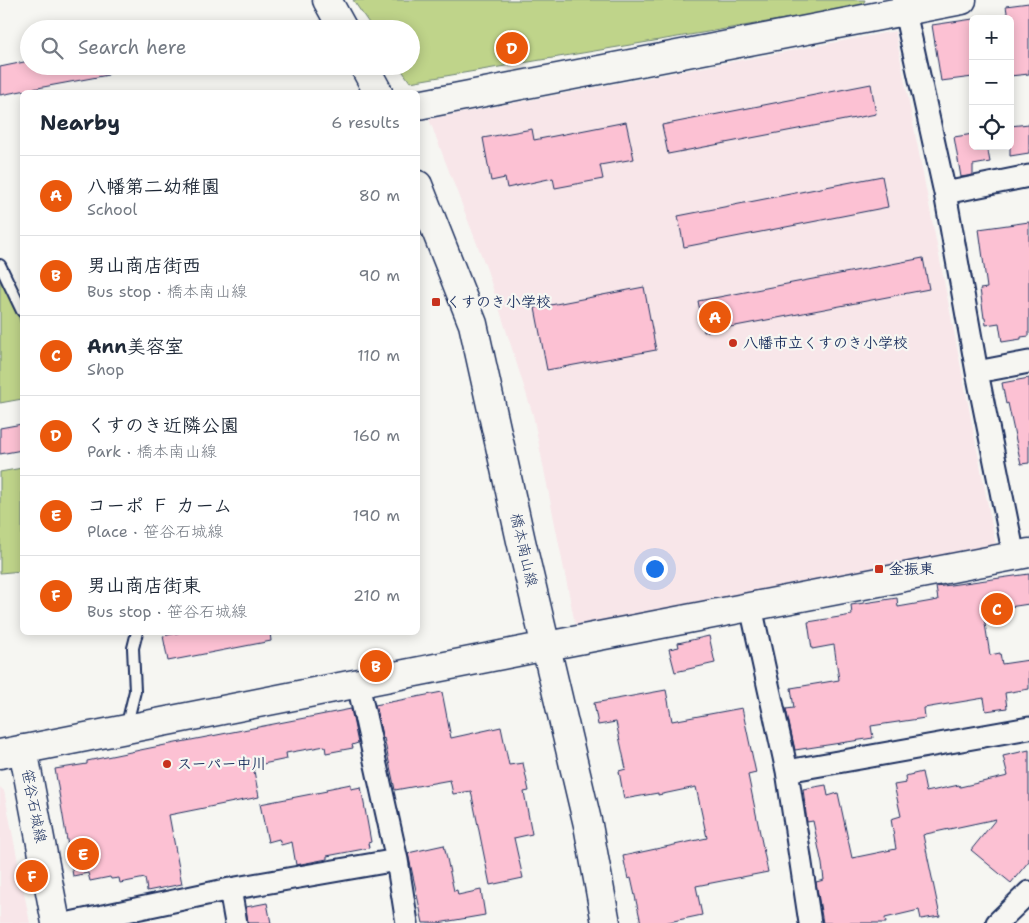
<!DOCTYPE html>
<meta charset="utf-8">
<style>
:root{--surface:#fff;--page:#f2f2f3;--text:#1f2937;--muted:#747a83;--line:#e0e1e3;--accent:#ea580c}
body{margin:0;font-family:"Shantell Sans","Klee One",sans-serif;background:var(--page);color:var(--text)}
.controls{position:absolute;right:15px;top:15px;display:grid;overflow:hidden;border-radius:8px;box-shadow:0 2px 12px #0003}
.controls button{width:45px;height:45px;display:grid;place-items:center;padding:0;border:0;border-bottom:1px solid var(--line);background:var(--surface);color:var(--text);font:25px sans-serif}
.you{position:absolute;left:654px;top:568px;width:18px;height:18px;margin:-12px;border:4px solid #fff;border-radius:50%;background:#1a73e8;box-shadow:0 0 0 8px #1a73e833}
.badge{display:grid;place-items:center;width:32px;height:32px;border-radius:50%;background:var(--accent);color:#fff;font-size:16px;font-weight:700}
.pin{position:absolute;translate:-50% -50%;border:2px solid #fff;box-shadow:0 1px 5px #0006}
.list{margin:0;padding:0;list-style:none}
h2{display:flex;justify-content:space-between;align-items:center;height:65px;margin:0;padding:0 20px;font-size:21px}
h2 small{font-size:16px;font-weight:400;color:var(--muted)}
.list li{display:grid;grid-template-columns:32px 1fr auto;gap:15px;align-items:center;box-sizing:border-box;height:80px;padding:0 20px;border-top:1px solid var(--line)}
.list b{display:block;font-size:19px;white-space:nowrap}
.list p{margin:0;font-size:16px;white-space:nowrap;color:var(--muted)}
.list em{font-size:16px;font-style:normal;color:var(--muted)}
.icon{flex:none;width:28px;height:28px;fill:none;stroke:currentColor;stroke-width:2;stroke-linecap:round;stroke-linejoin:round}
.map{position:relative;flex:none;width:1029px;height:923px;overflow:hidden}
.search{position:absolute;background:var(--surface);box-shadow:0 2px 12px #0003;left:20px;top:20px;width:400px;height:55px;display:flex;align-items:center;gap:12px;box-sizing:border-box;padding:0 18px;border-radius:28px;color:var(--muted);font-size:19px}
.panel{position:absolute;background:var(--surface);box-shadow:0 2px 12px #0003;left:20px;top:90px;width:400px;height:545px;border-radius:8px}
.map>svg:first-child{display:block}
.built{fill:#f8e6e9}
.green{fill:#bfd48a;stroke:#6d8274}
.building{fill:#fcc1d3;stroke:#1b2f5e}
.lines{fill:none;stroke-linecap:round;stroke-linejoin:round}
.lane-casing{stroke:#1b2f5e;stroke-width:14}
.street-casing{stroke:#1b2f5e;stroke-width:25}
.secondary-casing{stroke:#1b2f5e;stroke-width:31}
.lane{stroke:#f6f6f2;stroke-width:10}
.street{stroke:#f6f6f2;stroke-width:21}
.secondary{stroke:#f6f6f2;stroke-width:28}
.poi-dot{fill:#c8321e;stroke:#f6f6f2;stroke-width:2}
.labels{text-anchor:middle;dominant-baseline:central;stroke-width:4.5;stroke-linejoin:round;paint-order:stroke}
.poi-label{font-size:15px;font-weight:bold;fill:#1b2f5e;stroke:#f6f6f2;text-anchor:start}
.street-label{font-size:15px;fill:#1b2f5e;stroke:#f6f6f2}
</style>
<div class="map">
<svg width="1029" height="923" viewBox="0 0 1029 923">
<rect width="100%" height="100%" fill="#f6f6f2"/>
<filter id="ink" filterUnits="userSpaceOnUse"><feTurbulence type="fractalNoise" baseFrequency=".02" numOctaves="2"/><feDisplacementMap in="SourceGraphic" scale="10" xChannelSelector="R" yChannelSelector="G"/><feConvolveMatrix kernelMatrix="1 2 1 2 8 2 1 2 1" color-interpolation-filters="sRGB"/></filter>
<g filter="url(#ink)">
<!-- built -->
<path class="built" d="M895,31L996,546L576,629L533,415L487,270L429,119Z
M0,787L4,791L30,923H0Z"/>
<!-- green -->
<path class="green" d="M353,0H865L862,6L410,82L399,66H411V29H373Z
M7,278L22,329V399L0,403V280Z
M22,468V571L0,573V472Z"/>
<!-- building -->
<path class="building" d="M1029,3V74L1010,76V19H1008L1006,6Z
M973,19V77L941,81L932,25Z
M29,61V66H107L108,75L0,95V67Z
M871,84L876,114L668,154L662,125Z
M626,122L634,159L600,165L603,179L555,188L553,178L507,188L505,178L491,181L483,138L532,129L534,140Z
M1029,124V153L1010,156V126Z
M973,134V146H987L990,162L973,165V175L961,177L954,137Z
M882,176L888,207L684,247L678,216Z
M1029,222V336L1021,337V339L1002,342L999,323L986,325L985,318H984L980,289L987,288L979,229Z
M923,258L929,289L704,332L698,301Z
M644,287L656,350L547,370L535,308Z
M1029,378V463L1021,464L1008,403L1006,404L1002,383Z
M22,424V450L0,454V428Z
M1029,574V604L983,611L990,655L1000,653L1002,664L1029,660V689L1005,693L1007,708L986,711L984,698L924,708L925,718L871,726L873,738L795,750L786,709L794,708L791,688L839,680L834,645L812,649L808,622L852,615L851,605L897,598L898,607L938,600L936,587Z
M182,632H270L271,641L168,661L163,636Z
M709,636L715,663L675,672L669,649L679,647L678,643Z
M666,690L672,721L742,708L756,773L748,775L768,872L696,886L702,915L664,923H641L631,878L628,879L623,856L707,838L696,787L658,795V793L624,799L619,771L626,769L616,722L598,725L594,703Z
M442,692L451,738L501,727L509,765L523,763L529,791L524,792L532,834L514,838L523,878L490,885L471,791L453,794L450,780L395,790L384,738L383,739L375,705Z
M351,709L358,743L352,745L353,748L326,753L325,746L286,753L287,759L253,766L259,797L169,815L182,884L147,891L145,878L120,883L119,878L111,879L110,877L90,881L88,873L73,876L55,769L87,764V761L150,748Z
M1029,750V861L1011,883L971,850L996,819L926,834L923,835L940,916L921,919L919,910L885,918L886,923H823L816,882L824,880L822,864L813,821L807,822L803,789L826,785L828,796L838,793L852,858L896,849L891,819L901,816L894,785L906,783L905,776L922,772L926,792L959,785L960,787L1008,776L1003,756Z
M351,784V789L361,787L371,842L368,843L369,848L327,856V859L296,865L292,842L281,845L279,839L268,842L260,804L327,791L326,789Z
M444,845L454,891L457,890L458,895L481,890L485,915L438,923H423L408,853Z
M267,903L271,923H248L246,907Z"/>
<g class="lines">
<!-- lane casing -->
<g class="lane-casing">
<path id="lane" d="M0,265L22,311
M126,728L135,691L133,648L137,632"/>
</g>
<!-- street casing -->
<g class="street-casing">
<path id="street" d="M905,0V12L945,193L977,372L1014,556
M945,193L1029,176
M977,372L1029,362
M751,607L787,771L810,923
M358,684L397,860L407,923
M787,771L1029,728
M230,889L236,923
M70,923L230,889L397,860
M997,923L1029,892"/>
</g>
<!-- secondary casing -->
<g class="secondary-casing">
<path id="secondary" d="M327,0L343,29
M364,66L378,92
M418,105L962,0
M418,185L473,324L521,541L588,825L606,923
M23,749L56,923
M0,754L547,646L1029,553"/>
</g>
<!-- lane -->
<use href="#lane" class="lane"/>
<!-- street -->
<use href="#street" class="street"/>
<!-- secondary -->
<use href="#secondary" class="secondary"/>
</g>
</g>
<!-- markers -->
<g class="poi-dot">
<rect x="431" y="297" width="10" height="10" rx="2.5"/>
<circle cx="733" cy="343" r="5"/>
<rect x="874" y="564" width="10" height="10" rx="2.5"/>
<circle cx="167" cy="764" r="5"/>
</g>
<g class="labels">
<!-- poi labels -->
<g class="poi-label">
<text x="446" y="302">くすのき小学校</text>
<text x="743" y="343">八幡市立くすのき小学校</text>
<text x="889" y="569">金振東</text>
<text x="177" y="764">スーパー中川</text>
</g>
<!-- street labels -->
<g class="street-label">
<text transform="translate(524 550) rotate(77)">橋本南山線</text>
<text transform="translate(34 806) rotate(79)">笹谷石城線</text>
</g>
</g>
</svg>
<div class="controls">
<button>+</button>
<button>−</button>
<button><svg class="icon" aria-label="locate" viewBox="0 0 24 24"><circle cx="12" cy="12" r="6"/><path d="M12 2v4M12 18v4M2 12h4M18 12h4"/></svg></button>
</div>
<div class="you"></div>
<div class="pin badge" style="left:715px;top:317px">A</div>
<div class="pin badge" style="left:376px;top:666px">B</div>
<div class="pin badge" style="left:997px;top:609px">C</div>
<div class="pin badge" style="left:512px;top:48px">D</div>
<div class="pin badge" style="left:83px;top:854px">E</div>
<div class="pin badge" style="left:32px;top:876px">F</div>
<div class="search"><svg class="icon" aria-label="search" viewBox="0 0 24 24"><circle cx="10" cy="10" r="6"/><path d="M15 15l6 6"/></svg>Search here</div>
<section class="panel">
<h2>Nearby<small>6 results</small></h2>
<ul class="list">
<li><span class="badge">A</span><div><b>八幡第二幼稚園</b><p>School</p></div><em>80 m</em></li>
<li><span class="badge">B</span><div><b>男山商店街西</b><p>Bus stop · 橋本南山線</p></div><em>90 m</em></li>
<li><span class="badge">C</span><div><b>Ann美容室</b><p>Shop</p></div><em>110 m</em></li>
<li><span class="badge">D</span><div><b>くすのき近隣公園</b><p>Park · 橋本南山線</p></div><em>160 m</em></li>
<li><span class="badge">E</span><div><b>コーポ Ｆ カーム</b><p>Place · 笹谷石城線</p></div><em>190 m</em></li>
<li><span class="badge">F</span><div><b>男山商店街東</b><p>Bus stop · 笹谷石城線</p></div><em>210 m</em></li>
</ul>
</section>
</div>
